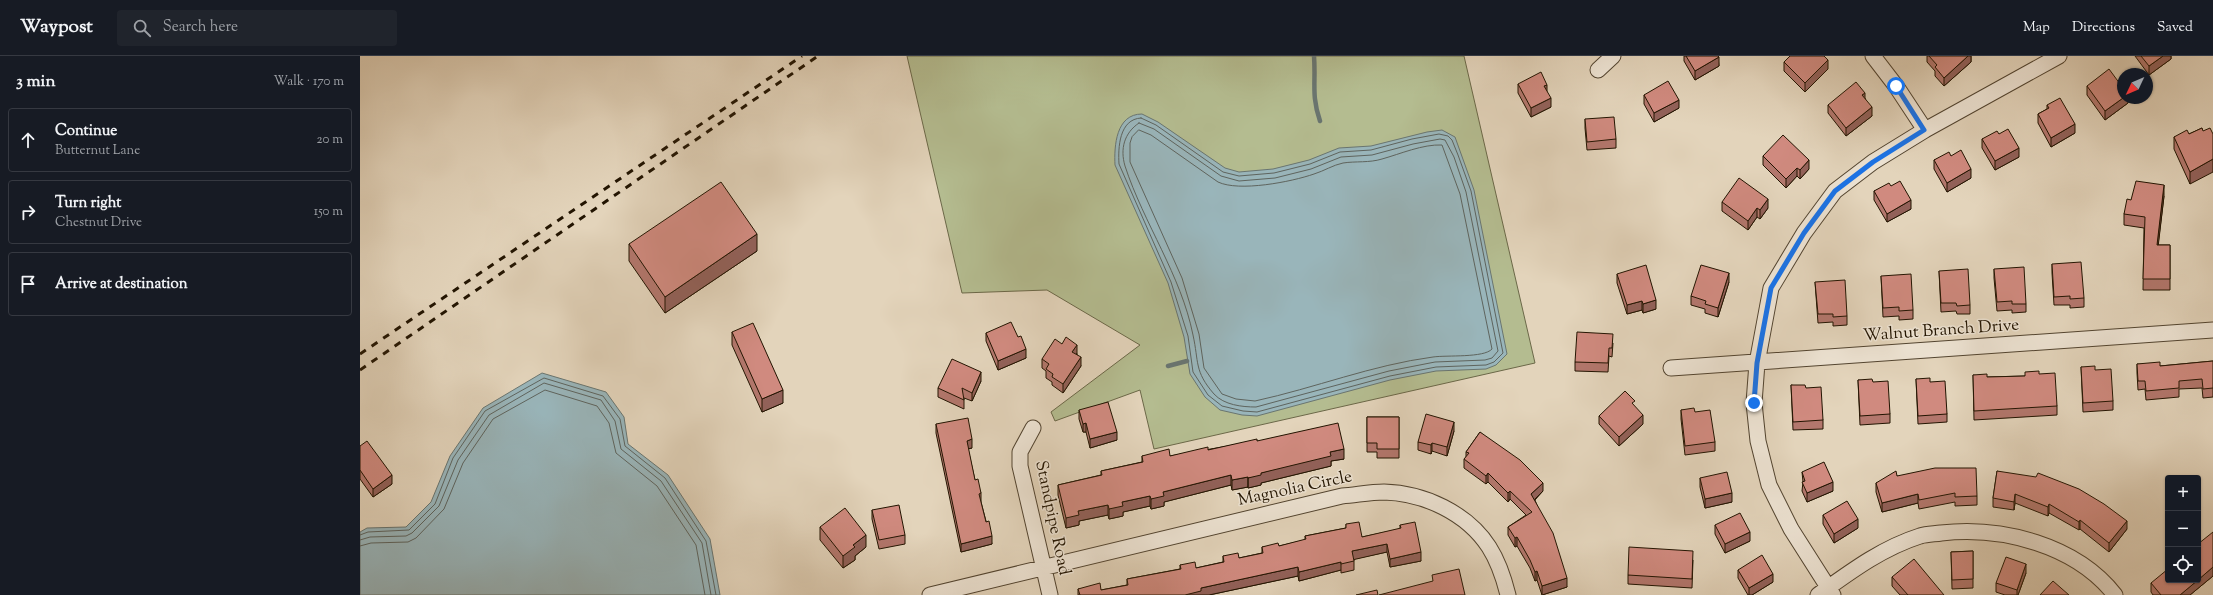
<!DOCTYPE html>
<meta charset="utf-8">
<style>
:root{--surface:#171b24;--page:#20242c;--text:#f1f3f6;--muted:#9ea1a6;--line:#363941}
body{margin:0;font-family:"Sorts Mill Goudy",serif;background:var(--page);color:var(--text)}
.controls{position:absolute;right:12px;bottom:12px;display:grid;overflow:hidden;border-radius:4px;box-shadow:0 1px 3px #0004}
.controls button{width:36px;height:36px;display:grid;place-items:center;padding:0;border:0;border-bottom:1px solid var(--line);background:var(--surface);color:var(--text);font:20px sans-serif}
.compass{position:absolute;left:1757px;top:12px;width:36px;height:36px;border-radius:50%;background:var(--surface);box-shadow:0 1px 3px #0004;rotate:226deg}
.stop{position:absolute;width:12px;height:12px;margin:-9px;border:3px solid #1a73e8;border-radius:50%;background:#fff}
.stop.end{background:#1a73e8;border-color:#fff;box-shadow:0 1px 4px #0008}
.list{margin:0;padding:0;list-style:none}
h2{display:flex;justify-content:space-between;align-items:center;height:52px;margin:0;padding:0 16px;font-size:17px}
h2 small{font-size:13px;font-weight:400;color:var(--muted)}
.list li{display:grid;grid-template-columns:26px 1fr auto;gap:12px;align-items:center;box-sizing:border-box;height:64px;margin:0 8px 8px;padding:0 8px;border:1px solid var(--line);border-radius:4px}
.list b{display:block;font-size:15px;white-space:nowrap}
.list p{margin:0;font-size:13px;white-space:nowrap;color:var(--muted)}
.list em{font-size:13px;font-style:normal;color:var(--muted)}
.icon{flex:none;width:22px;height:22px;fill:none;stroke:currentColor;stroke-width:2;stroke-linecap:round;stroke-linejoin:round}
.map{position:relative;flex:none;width:1853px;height:539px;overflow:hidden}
header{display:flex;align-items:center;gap:24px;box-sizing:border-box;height:56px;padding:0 20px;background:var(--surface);border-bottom:1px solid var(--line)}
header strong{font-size:19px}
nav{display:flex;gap:22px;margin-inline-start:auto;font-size:14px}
.search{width:280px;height:36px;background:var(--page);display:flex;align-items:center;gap:10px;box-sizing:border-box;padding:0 14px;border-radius:4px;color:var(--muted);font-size:15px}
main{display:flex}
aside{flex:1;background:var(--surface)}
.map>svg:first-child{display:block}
.green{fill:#b4bc90;stroke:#6b6848}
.water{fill:#99b5ba;stroke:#697570}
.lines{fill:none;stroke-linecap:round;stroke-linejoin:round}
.shore{stroke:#5e645e;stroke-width:1}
.stream{stroke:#697570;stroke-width:4.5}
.minor-casing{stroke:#524430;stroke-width:17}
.minor{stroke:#ede3d3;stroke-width:15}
.rail{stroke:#221401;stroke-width:3;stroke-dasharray:7 7;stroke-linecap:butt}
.wall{fill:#b3776d;stroke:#221401}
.shaded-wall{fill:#926159;stroke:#221401}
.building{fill:#d08a7f;stroke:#221401}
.route{stroke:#1a73e8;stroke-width:5}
.labels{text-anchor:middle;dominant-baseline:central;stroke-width:3;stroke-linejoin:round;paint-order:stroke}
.street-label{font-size:17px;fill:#221401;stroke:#ede3d3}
</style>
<header>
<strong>Waypost</strong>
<div class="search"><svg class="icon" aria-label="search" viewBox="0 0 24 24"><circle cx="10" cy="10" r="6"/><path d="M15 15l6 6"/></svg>Search here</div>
<nav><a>Map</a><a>Directions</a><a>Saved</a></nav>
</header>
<main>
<aside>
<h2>3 min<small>Walk · 170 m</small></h2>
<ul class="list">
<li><svg class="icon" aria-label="ahead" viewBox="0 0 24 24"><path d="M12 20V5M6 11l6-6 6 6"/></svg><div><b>Continue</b><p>Butternut Lane</p></div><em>20 m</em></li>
<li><svg class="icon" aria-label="right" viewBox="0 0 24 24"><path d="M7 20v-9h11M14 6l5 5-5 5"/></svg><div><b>Turn right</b><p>Chestnut Drive</p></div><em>150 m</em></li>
<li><svg class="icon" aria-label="arrive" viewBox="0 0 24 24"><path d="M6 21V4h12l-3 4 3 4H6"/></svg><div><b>Arrive at destination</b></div></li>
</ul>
</aside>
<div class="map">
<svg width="1853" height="539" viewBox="0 0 1853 539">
<rect width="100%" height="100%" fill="#e3d4bb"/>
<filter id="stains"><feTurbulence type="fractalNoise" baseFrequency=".005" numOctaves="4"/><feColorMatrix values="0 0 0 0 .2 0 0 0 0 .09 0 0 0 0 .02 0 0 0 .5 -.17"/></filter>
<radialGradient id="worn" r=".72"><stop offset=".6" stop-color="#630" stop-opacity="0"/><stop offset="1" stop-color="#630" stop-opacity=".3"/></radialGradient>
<!-- green -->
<path class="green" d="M547,0H1104L1175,307L794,393L780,334L695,365L691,356L780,289L687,234L602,237Z"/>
<!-- water -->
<path class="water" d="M782,58L798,66L865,112L879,116L913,113L949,104L979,92L1011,90L1067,76L1082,74L1095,81L1114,134L1147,298L1136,309L1126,313L1076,315L1030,324L897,360L882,359L860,354L845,341L830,318L824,281L808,227L755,109C754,90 756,58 782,58Z
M182,317L246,336L264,361L268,388L308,419L350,483L360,539H0V476L7,472L46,471L71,446L90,400L123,352Z"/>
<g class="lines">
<!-- shore -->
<path class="shore" d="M781,62L796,69L863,116L879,120L914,117L950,108L980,96L1011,94L1052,83L1079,78L1088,80L1092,84L1098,99L1111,135L1143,297L1134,306L1126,309L1076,311L1030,320L897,356L883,355L862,350L848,339L833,316L828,280L811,226L759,108C758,92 759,63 781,62Z
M779,67L794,73L861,120L879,125L915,122L951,113L981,101L1012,99L1053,88L1080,83L1085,84L1094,101L1106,136L1138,295L1132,302L1125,304L1075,306L1029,315L896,351C882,351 864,349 854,338C834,315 839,306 833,279C821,219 784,168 765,110C760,93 764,77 779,67Z
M779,74L791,79L858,126C879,136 931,126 954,118C964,115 973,109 983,107C996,105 1009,107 1022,103C1040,98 1063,88 1082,89L1100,138L1132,293C1124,302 1087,299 1073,301C1012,309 955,332 895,345L876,343L862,338L844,312L839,278L822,222L770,106V87L772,81Z
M0,479L8,476L49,474L75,448L93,402L125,355L184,322L243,340L260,363L265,390L305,422L346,485L356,539
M0,484L10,481L46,480L52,477L79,450L98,404L129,359L184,327L241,344L255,365L261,393L301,425L342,487L351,539
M0,490L11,487L48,486L56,482L84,453L103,407L133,363L185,334L237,350L249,367L256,397L297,430L336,489L345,539"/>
<!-- stream -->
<path class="stream" d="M954,0C956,26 951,39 960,65
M808,310L827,305"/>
<!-- minor casing -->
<g class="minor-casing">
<path id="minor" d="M1513,0L1536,30L1565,74
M1238,14L1253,0
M1311,312L1853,274
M673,372L660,396V410L690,539
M570,539L982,440C996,439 1010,436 1024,436C1064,437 1107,457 1129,491C1138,505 1144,523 1148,539
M1458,539C1490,516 1522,492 1560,480C1567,478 1575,478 1581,477C1642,470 1716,489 1755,539
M1473,539L1431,473L1409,429L1398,385L1394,347L1397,307L1411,232L1444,177L1475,135L1513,106L1565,74L1699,0"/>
</g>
<!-- minor -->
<use href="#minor" class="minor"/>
<!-- rail -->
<path class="rail" d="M0,298L442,0
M0,314L458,0"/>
</g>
<!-- wall -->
<path class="wall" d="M1324,0H1358L1359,10L1335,24L1324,5Z
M1567,0H1611V6L1584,30L1575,20V15L1567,6Z
M1775,0H1811V3L1789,19Z
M1424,6L1468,13L1445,36L1424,15Z
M1158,28L1191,51L1171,61L1158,37Z
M1727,30L1768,42V47L1745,64L1727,39Z
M1284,39L1319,52L1294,66L1284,48Z
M1505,42L1512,60L1486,80L1468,57V49Z
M1687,49L1715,77L1691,91L1678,67V58L1687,53Z
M1225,63L1256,83V92L1227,94L1225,72Z
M1842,72L1830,128L1814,93V81L1829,78Z
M1639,78L1659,101L1635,114L1622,92V83Z
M1403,100L1449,113L1440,123L1437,120L1426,132L1403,109Z
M1591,100L1611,122L1587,136L1574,113V104Z
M1531,130L1551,153L1527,166L1514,144V135Z
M1804,140L1798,189H1810V234H1783L1784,172L1764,169V158L1771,144Z
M1362,146L1408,152L1400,163L1397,161L1388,174L1362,155Z
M269,188L397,195L305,257L269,205Z
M1692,208L1724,242V251L1710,252V249H1694L1692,217Z
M1634,213L1666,248V256L1652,257V254L1637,255L1634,222Z
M1579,215L1610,249V258H1597L1596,255L1581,256Z
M1257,218L1296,253L1283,257L1282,254L1267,258L1257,227Z
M1521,220L1553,254V263L1539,264V260L1523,261Z
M1369,226L1358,261L1345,257V253L1331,249V240Z
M1455,226L1487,260V269L1473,270V266L1458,267Z
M372,276L423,347L402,356L372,289Z
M626,277L658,281L666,302L638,314L626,285Z
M1253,287L1252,301L1249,300L1248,316L1215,315V306Z
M717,297V298L721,310L703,337L692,329V326L686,322V315L682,312V303Z
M1853,305V341L1843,342L1842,332L1819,333V341L1786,344L1785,333L1778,334L1777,317V308L1800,310Z
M1721,311L1735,314L1753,345V354L1723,356Z
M1679,318L1697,350V359L1614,364L1613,319L1627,321L1665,320Z
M1556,323L1570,326L1587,358V366L1558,368Z
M1498,324L1513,326L1530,358V367L1500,369Z
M621,325L612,345L604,342V353L578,341V332Z
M1431,329L1446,332L1463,364V373L1433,374Z
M719,354L757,384L730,392L726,376H723L719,363Z
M1321,354L1335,356L1355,386V395L1325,399L1321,363Z
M1239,360L1283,368L1259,390L1239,368Z
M1007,361H1039V402H1017V396H1007Z
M576,368L612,392L608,393L615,424L621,437V446L632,488L601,496L576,377Z
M1094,375L1087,400L1072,395L1071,398L1058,394V386Z
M1120,376L1183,435L1175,444L1207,531L1182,539L1177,524L1175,525L1170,512L1157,490L1155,491L1148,479V471L1166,459L1150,443L1148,446L1128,426L1126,428L1104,412V403L1106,401V396Z
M897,385L984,403L971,405V410L901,427V429L888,432V431L872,434L871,429L804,446V450L791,453L790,450L763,456V460L749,463L748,459L719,465V469L706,472L698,439V429L741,419V415L782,406V400H810Z
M0,390L32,428L13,441L0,423Z
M1637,415L1767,473L1749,496L1720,473L1719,474L1689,457L1688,460L1655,447L1654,454L1633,451V442Z
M1442,416L1473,435L1447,446L1442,435L1443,426Z
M1537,420L1617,440V449L1595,450V446L1559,453L1558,447L1522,456L1516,436V427Z
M1340,422L1372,446L1345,452L1340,431Z
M512,454L545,479V488L519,493L512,463Z
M1463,459L1498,472L1474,487L1463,468Z
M986,468L1002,481L1040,473V469L1061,505L1030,511L1027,496L994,503V514L981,517V514L939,525L938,520L849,539H718V533L741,534L767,529V523L820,513V509L836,512L863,506V500L879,502L902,497V491L919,490L945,484V480L986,472Z
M1355,469L1390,485L1365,497L1355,478Z
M460,471L506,491L495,500V504L483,512L460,484Z
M1613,495V532L1592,533L1591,496Z
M1333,504L1332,532L1268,528V519Z
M1378,514L1413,526L1392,539H1388L1378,522Z
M1666,517L1658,539H1645L1636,536V527Z
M1853,520L1830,539H1793L1791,536V527Z
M1532,521L1584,539H1540L1532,530Z"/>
<!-- shaded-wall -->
<path class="shaded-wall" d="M1608,0H1611V6L1584,30V22Z
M1803,0H1811V3L1789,19V10Z
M1359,1V10L1335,24V15Z
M1468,4V13L1445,36V27Z
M1187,29V37L1184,30Z
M1505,37V46L1502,39Z
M1191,42V51L1171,61V52Z
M1763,42H1768V47L1745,64V55Z
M1319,44V52L1294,66V57Z
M1512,51V60L1486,80V72Z
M1715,68V77L1691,91V82Z
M1659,92V101L1635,114V105Z
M1853,103V116L1830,128V116Z
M1449,104V113L1440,123V114Z
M1437,112V120L1426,132V123Z
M1611,113V122L1587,136V127Z
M1804,129V140L1797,200V189Z
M1408,143V152L1400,163V154Z
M1551,144V153L1527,166V158Z
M1397,152V161L1388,174V165Z
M397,178V195L305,257V241Z
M1369,217V226L1358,261V252Z
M1296,244V253L1283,257V248Z
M1282,245V254L1267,258V249Z
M717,289V297L712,304V296Z
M666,293V302L638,314V305Z
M721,301V310L703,337V328Z
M621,316V325L612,345V337Z
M423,334V347L402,356V343Z
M1283,359V368L1259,390V381Z
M1094,366V375L1087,400V391Z
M726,367V376H723V368Z
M757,376V384L730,392V383Z
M612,383V392L607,393V385Z
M1072,387V395L1071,398V389Z
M984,393V403L971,405V410L901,427V429L888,432V422L901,417L970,396Z
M1128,417V426L1126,428V420Z
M32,419V428L13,441V433Z
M871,419V429L804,446V450L791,453V443L803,436Z
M888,421V431L872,434V424Z
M1473,426V435L1447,446V437Z
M1183,427V435L1171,447V438Z
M1150,435V443L1148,446V437Z
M1372,437V446L1345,452V443Z
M1558,438V447L1522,456V447Z
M1655,438V447L1654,454V446Z
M790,440V450L763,456V460L749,463V453L762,446Z
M1689,448V457L1688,460V451Z
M748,449V459L719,465V469L706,472V462L718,455Z
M1498,463V472L1474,487V478Z
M1720,464V473L1719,474V466Z
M1767,465V473L1749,496V487Z
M1390,476V485L1365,497V488Z
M506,479V491L495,500V504L483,512V500L493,489Z
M632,480V488L601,496V488Z
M1157,481V490L1155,491V482Z
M1027,488V496L992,504V495Z
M1061,496V505L1030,511V503Z
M981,506V514L939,525V516Z
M1666,508V517L1658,539H1657V534Z
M938,511V520L849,539H825L841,532Z
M1853,511V520L1830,539H1820Z
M1177,515V524L1175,525V516Z
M1413,518V526L1392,539H1389V532Z
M1207,522V531L1182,539V530Z"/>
<!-- building -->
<path class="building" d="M1326,0H1358L1359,1L1335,15Z
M1430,0H1464L1468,4L1445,27L1424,6Z
M1569,0H1608L1584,22L1575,11L1577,9Z
M1781,0H1803L1789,10Z
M1749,13L1763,32V42L1745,55L1727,30Z
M1181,16L1187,29L1184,30L1191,42L1171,52L1158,28Z
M1308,25L1319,44L1294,57L1284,39Z
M1496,26L1505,37L1502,39L1512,51L1486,72L1468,49Z
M1700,42L1715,68L1691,82L1678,58L1689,52L1687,49Z
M1254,61L1256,83L1227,86L1225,63Z
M1842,72L1843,75L1850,72L1853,78V103L1830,116L1814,81L1827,74L1829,78Z
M1648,73L1659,92L1635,105L1622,83L1637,75L1639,78Z
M1423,79L1449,104L1440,114L1437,112L1426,123L1403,100Z
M1601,94L1611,113L1587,127L1574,104L1589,96L1591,100Z
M1379,122L1408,143L1400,154L1397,152L1388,165L1362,146Z
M1540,125L1551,144L1527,158L1514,135L1529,127L1531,130Z
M1776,125L1804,129L1797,189H1810V223H1783L1785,161L1764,158L1767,143L1771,144Z
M361,126L397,178L305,241L269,188Z
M1721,206L1724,242L1710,243V240L1694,241L1692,208Z
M1286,209L1296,244L1283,248L1282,245L1267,249L1257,218Z
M1341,209L1369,217L1358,252L1345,248L1346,245L1331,240Z
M1664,211L1666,248H1652V245L1637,246L1634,213Z
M1608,213L1610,249L1597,250L1596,247H1581L1579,215Z
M1551,218L1553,254L1539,255V251L1523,252L1521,220Z
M1485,224L1487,260L1473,261V258H1458L1455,226Z
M651,266L658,281L661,280L666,293L638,305L626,277Z
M393,267L423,334L402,343L372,276Z
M1217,276L1253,278L1252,292H1249L1248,307L1215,306Z
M706,281L717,289L712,296L721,301L703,328L692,321L693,318L686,313L689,308L682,303L695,283L702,288Z
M592,303L621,316L612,337L602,332L604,344L578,332Z
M1853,305V332L1843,333L1842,323L1819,325V332L1786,335L1785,325H1778L1777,308L1800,306V310Z
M1735,310V314L1751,313L1753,345L1723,347L1721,311Z
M1679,315V318L1695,317L1697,350L1614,355L1613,319L1627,318V321L1665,320V316Z
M1570,322V326L1585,325L1587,358L1558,360L1556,323Z
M1512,323L1513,326L1528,325L1530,358L1500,360L1498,324Z
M1431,329H1445L1446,332L1461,331L1463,364L1433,366Z
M1265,335L1275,345L1272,347L1283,359L1259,381L1239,360Z
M748,346L757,376L730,383L726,367L723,368L719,354Z
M1334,352L1335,356L1350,354L1355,386L1325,390L1321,354Z
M1066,358L1094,366L1087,391L1072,387L1071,389L1058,386Z
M1007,361H1039V393H1017V387H1007Z
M608,362L612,383L607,385L615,424L618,423L621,437L619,438L626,466L629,465L632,480L601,488L576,368Z
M978,367L984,393L970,396L971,400L901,417V419L888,422V421L872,424L871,419L803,436L804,440L791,443L790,440L762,446L763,450L749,453L748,449L718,455L719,459L706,462L698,429L742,419L741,415L783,406L782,400L809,393L810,400L848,391V394L897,383V385Z
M1120,376L1160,404L1183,427L1171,438L1193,477L1207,522L1182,530L1177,515L1175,516L1170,504L1157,481L1155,482L1148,471L1172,456L1150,435L1148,437L1128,417L1126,420L1104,403L1109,397L1106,396Z
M7,385L32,419L13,433L0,414V390Z
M1464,406L1473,426L1447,437L1442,426L1445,425L1442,416Z
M1575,412H1616L1617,440L1595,441V437L1559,444L1558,438L1522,447L1516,427L1536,415L1537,420Z
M1637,415L1676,421L1678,417L1719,433L1744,448L1767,465L1749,487L1720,464L1719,466L1689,448L1688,451L1655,438L1654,446L1633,442Z
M1367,416L1372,437L1345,443L1340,422Z
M1487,445L1498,463L1474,478L1463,459Z
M539,449L545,479L519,484L512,454Z
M485,452L506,479L493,489L495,491L483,500L460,471Z
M1380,457L1390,476L1365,488L1355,469Z
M999,466L1002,481L1041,472L1040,469L1055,466L1061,496L1030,503L1027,488L992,495L994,505L981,508V506L939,516L938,511L841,532V535L825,539H720L718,533L740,527L741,534L768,529L767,523L821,513L820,509L835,506L836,512L864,506L863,500L878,497L879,502L903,497L902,491L918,487L919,490L946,483L945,480L986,472V468Z
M1853,476V511L1838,524V488Z
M1269,491L1333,495L1332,523L1268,519Z
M1613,495V523L1592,524L1591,496Z
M1402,499L1413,518L1389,532L1378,514Z
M1646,501L1666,508L1657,534L1636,527Z
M1554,503L1584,539H1548L1532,521Z
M1099,513L1105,539H1019L1073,525L1072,519Z
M1808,513V524H1838L1820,539H1801L1791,527Z
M1693,525L1709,539H1680Z
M1017,534L1018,539H996Z"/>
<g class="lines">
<!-- route -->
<path class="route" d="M1394,347L1397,307L1411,232L1444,177L1475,135L1513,106L1564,74L1536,30"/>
</g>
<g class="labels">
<!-- street labels -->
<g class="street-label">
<text transform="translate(1581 275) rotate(-4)">Walnut Branch Drive</text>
<text transform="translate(935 433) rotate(-12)">Magnolia Circle</text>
<text transform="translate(692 462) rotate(78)">Standpipe Road</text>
</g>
</g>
<rect width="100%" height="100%" filter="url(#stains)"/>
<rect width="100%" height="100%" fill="url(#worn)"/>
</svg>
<div class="controls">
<button>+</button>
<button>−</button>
<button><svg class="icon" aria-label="locate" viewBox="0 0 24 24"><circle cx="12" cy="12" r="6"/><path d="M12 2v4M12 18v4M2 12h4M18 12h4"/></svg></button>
</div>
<svg class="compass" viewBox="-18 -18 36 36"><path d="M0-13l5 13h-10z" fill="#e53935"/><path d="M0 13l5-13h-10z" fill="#9ea1a6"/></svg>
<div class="stop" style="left:1536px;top:30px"></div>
<div class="stop end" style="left:1394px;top:347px"></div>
</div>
</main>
